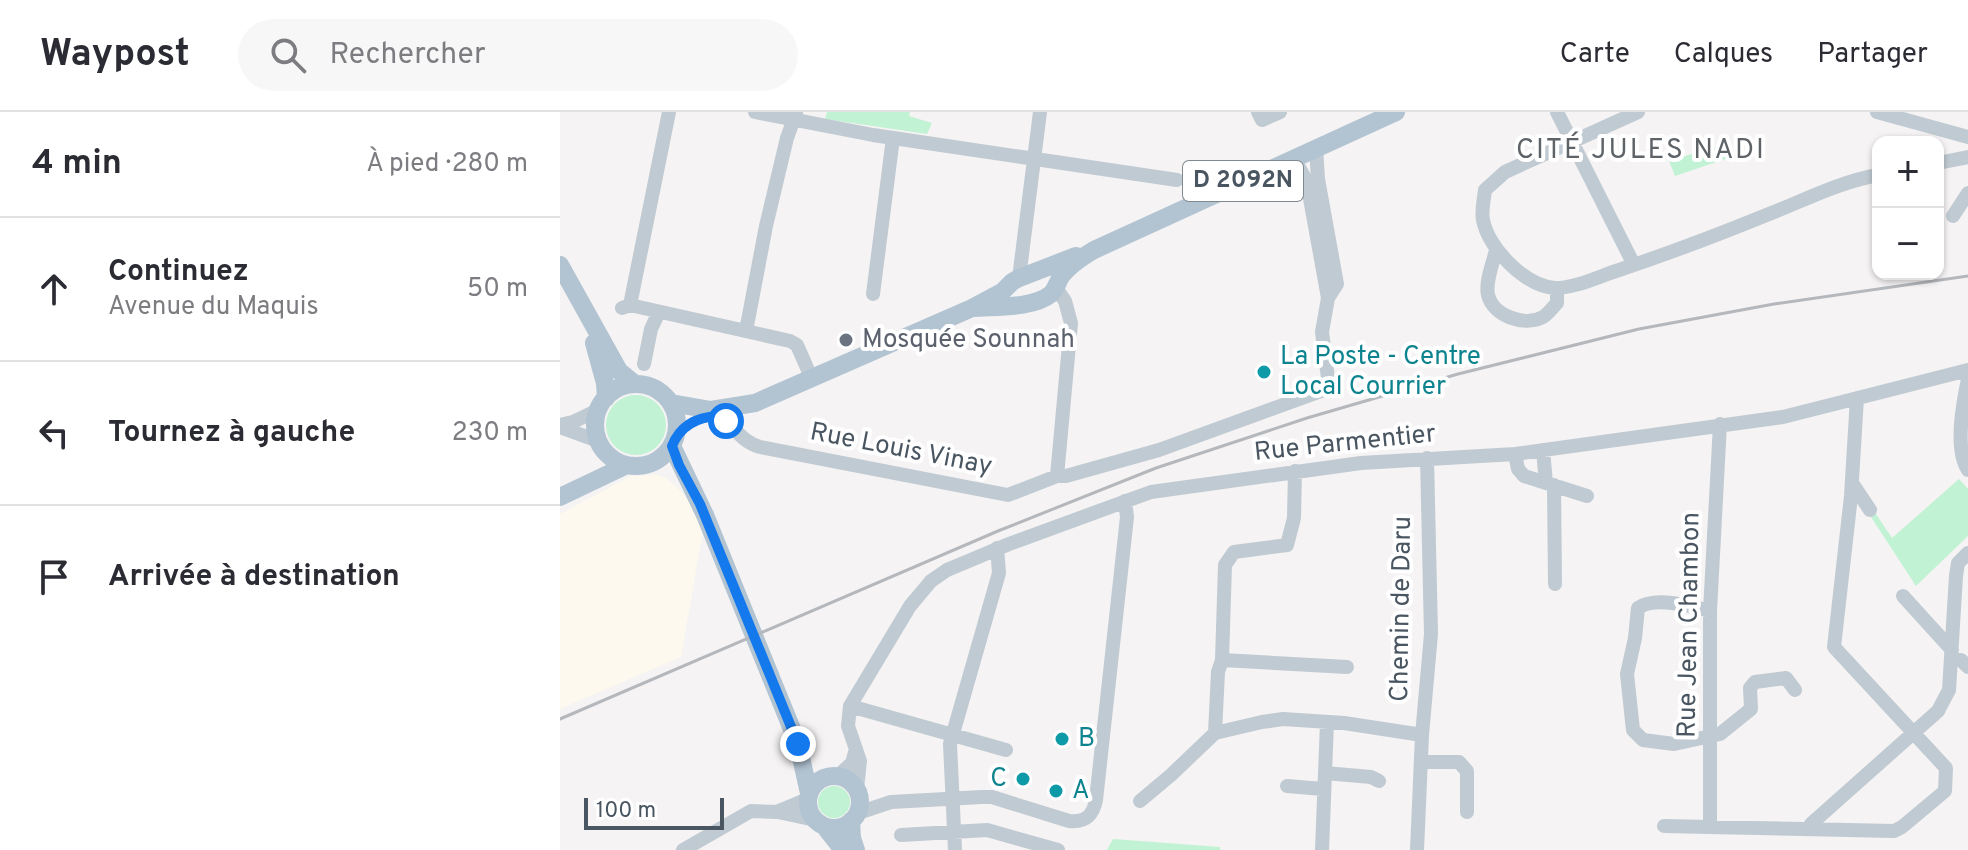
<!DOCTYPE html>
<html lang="fr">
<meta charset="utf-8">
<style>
:root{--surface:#fff;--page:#f7f7f7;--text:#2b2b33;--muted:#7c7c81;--line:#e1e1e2}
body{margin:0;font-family:Overpass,sans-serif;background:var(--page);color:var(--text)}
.controls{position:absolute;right:24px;top:24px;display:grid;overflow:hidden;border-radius:16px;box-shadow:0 2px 6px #0004}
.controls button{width:72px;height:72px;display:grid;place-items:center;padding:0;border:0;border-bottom:2px solid var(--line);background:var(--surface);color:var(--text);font:40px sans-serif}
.scale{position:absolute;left:24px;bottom:20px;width:140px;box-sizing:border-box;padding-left:8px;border:4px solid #495661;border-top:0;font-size:22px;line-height:28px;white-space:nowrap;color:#495661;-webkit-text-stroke:6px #fff;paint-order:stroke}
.stop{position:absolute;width:24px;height:24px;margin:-18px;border:6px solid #1479ed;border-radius:50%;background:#fff}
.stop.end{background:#1479ed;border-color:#fff;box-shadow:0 2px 8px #0008}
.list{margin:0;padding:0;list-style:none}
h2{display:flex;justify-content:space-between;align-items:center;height:104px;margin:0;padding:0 32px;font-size:34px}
h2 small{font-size:26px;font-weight:400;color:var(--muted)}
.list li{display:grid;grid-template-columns:52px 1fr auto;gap:24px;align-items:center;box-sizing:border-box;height:144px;padding:0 32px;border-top:2px solid var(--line)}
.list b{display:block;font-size:30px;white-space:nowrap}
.list p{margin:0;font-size:26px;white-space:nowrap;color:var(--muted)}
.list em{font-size:26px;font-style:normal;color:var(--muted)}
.icon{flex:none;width:44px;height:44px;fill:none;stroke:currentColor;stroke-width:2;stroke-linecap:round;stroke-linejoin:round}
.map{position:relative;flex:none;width:1408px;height:738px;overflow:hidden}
header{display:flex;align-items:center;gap:48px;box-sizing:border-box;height:112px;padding:0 40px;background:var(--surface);border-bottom:2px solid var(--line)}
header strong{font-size:38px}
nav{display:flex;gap:44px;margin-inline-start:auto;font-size:28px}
.search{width:560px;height:72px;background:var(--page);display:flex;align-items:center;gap:20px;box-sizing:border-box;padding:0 28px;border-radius:44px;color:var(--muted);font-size:30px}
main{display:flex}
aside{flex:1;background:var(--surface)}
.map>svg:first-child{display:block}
.commercial{fill:#fdf9ee}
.green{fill:#c1f2d3}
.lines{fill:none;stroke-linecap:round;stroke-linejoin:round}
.minor{stroke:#c0cad2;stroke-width:14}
.major{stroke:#b2c3d2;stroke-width:18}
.rail{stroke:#b4b8bd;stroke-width:3}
.route{stroke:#1479ed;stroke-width:10}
.worship-dot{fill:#6b7280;stroke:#fff;stroke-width:3}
.culture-dot{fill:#0f9aa8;stroke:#fff;stroke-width:3}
.labels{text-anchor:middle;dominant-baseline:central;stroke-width:8;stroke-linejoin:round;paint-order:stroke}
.shield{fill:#fff;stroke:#808990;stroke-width:2}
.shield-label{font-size:24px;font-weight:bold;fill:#495661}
.worship-label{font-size:26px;fill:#5b616d;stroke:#fff;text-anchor:start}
.culture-label{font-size:26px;fill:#0d838f;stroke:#fff;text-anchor:start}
.street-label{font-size:26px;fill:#495661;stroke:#fff}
.neighbourhood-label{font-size:28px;letter-spacing:2px;fill:#5e6368;stroke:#fff}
</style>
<header>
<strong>Waypost</strong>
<div class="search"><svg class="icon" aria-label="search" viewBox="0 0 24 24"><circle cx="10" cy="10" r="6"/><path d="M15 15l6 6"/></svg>Rechercher</div>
<nav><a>Carte</a><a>Calques</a><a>Partager</a></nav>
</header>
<main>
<aside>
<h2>4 min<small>À pied · 280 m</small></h2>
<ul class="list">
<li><svg class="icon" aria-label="ahead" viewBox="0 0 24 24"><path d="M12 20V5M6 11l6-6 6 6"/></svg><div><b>Continuez</b><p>Avenue du Maquis</p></div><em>50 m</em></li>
<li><svg class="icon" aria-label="left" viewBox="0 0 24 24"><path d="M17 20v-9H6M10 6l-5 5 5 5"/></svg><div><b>Tournez à gauche</b></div><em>230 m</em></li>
<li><svg class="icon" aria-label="arrive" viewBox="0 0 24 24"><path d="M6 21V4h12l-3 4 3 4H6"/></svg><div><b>Arrivée à destination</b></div></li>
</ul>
</aside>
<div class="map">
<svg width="1408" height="738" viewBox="0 0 1408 738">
<rect width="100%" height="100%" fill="#f5f3f3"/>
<!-- commercial -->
<path class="commercial" d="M97,363L106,366L121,379L134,395L143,418L121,545L0,597V402L71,364Z"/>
<!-- green -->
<path class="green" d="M267,0H350L349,4L372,11L367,22L265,7Z
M1164,32L1168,46L1115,64L1109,49Z
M46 313a30 30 0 1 1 60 0a30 30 0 1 1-60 0Z
M1399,367L1408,377V424L1356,474L1309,402H1316L1332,426Z
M258 690a16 16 0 1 1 32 0a16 16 0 1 1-32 0Z
M553,727L660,735V738H547Z"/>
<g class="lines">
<!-- minor -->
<path class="minor" d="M195,0L313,23L617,68
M698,0L702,8L720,0
M997,0L1074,153
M1078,0L945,60L925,78C924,88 921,99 923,108C928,136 965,174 995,176C1016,176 1040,164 1059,158C1110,141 1160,122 1209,102C1245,88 1279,70 1318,63
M1317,0L1408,25
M756,36L758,67L777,172L768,186
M1378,51L1408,45
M1393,104L1408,81
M936,138C933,151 925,170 928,183C933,204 965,215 983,205C988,202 993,195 997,191V176
M459,166L480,0
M313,182L333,26
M70,193L230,229L237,233L251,265
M62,196L70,193L109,0
M186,219L206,114L227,26L236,1
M84,252L91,217L99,200
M1408,267C1403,291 1394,337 1408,358
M158,304C176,314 179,329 200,335L448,383L497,364L511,211L505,189L496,176
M0,313L13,310L38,298
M0,315L38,329
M983,338L986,371
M955,342L958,357L964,364L1027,384
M497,364H506L599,338L764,278L768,266L762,220L768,186L747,70L734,46
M1292,371L1310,398
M994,373L995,472
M1343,484L1392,538
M1150,499C1131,494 1095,484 1078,496L1075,526L1067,562L1073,618L1083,628L1114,632L1160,622L1191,597L1190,576L1195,570L1226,566L1235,578
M1391,547L1401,548L1408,555
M662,548L787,555
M290,594L446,638
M655,621L658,560L662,548L665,453L674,440L727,433L734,406L735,359
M861,650H899L907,659V700
M765,661L811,665L819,669
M278,664L292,651L296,637
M727,674L763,677
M297,677L300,649L288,614L290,594L350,494L371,469L387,458L449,432L591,380L801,351L955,342L1223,305L1408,258
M580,689L611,663L655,621L702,610L723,607L784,611L862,623
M219,699L248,687
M298,701L331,690L422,685H432L509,709C526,711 533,703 536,688L567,405L565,389
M1104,714L1334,719L1342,715L1385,679L1386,656L1274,535L1291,384L1297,286
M1150,715V499L1160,312
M1250,717L1251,712L1378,599L1389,578L1396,464L1398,451L1408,441
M341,723L427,718L498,738
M123,738L191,699L218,700L255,708
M395,738L390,632L439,461L437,436
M762,738L767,610
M857,738L862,623L871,522L867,346"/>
<!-- major -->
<path class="major" d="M0,153L59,259L75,272
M412,196C436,194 472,197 491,182C496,177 497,172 500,166C508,154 522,145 534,138L836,0
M34,231L45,271L46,286
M35 313a41 41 0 1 1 82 0a41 41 0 1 1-82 0Z
M111,291L151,298L195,291L412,196L442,180L452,170L459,166L516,144
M112,334L145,403L238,632L249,681
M0,385L67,353
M248 690a26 26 0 1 1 52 0a26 26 0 1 1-52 0Z
M291,709L292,726L296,738
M264,714L283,738"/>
<!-- rail -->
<path class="rail" d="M0,607L438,419L596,356L747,306L898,262L1079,217L1214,192L1408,164"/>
</g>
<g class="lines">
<!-- route -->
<path class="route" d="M166,309L158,304C137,305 120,314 112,334L119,353L140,392L238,632"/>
</g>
<!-- markers -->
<circle class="worship-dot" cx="286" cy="228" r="8"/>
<g class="culture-dot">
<circle cx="704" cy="260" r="8"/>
<circle cx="502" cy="627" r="8"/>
<circle cx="463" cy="667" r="8"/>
<circle cx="496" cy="679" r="8"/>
</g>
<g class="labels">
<!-- shield labels -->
<rect class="shield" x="623" y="49" width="120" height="40" rx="6"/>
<g class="shield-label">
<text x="683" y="69">D 2092N</text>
</g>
<!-- worship labels -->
<g class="worship-label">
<text x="302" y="228">Mosquée Sounnah</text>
</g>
<!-- culture labels -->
<g class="culture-label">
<text x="720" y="245">La Poste - Centre<tspan x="720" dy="30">Local Courrier</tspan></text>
<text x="518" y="627">B</text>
<text x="447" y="667" text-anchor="end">C</text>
<text x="512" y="679">A</text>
</g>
<!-- street labels -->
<g class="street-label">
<text transform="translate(785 332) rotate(-6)">Rue Parmentier</text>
<text transform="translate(341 338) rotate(11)">Rue Louis Vinay</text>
<text transform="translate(842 497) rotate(-89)">Chemin de Daru</text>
<text transform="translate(1130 513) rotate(-89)">Rue Jean Chambon</text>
</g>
<!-- neighbourhood labels -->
<g class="neighbourhood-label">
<text x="1081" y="39">CITÉ JULES NADI</text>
</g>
</g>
</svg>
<div class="controls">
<button>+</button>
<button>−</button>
</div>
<div class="scale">100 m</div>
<div class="stop" style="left:166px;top:309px"></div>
<div class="stop end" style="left:238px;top:632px"></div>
</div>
</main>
